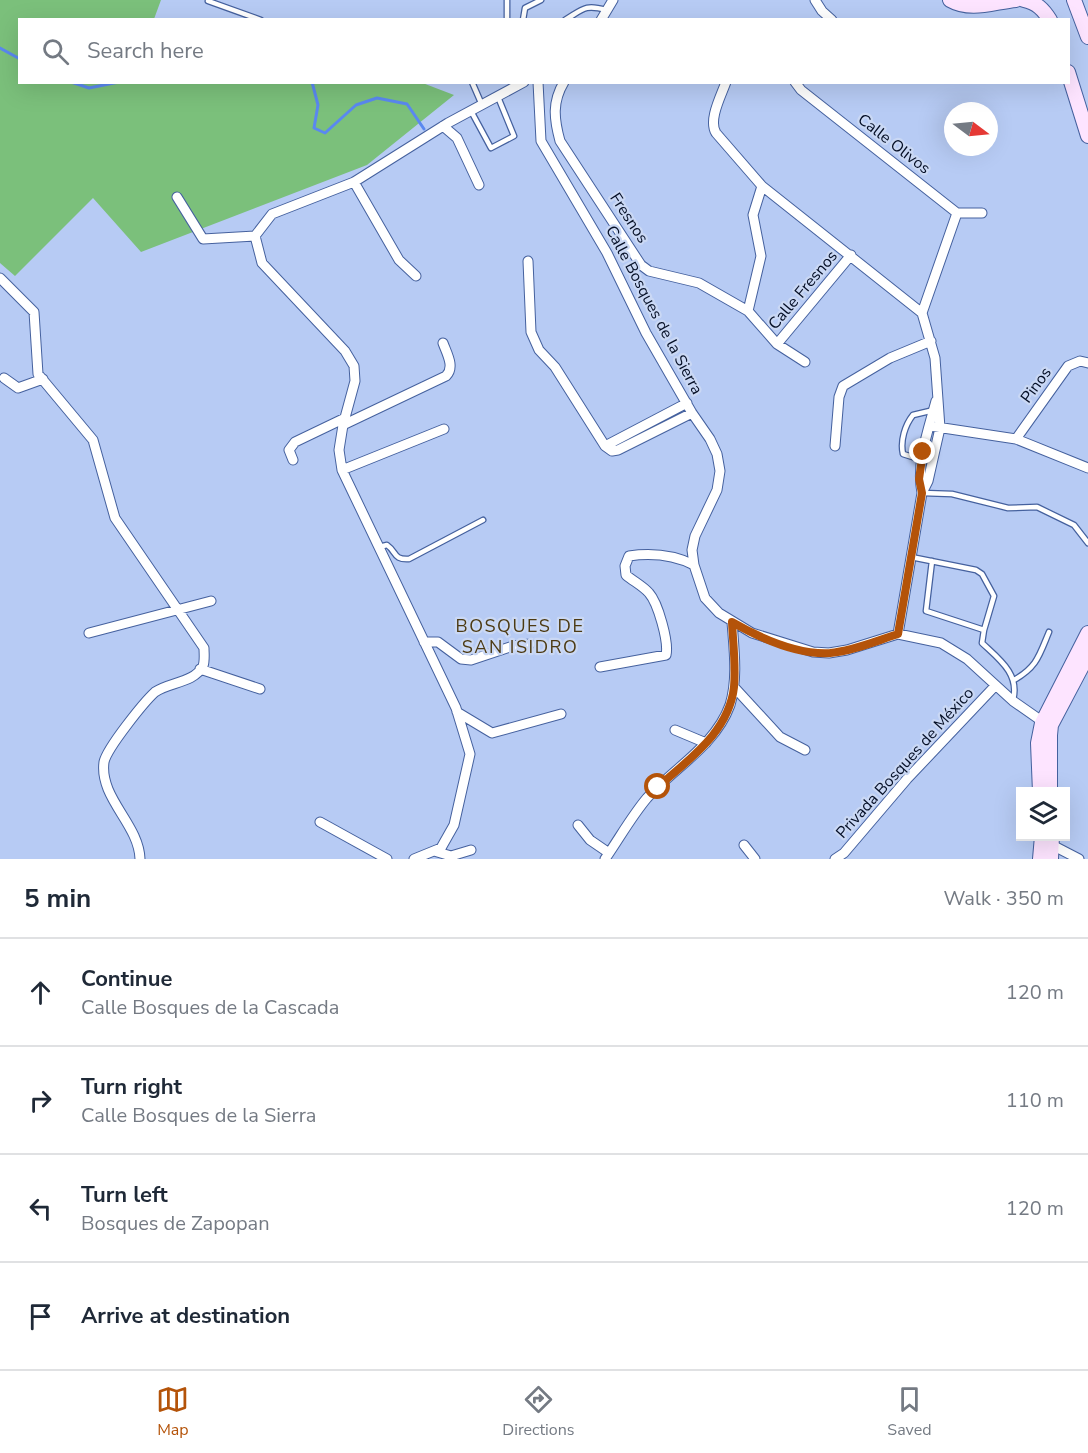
<!DOCTYPE html>
<meta charset="utf-8">
<style>
:root{--surface:#fff;--page:#f2f2f3;--text:#1f2937;--muted:#747a83;--line:#e0e1e3;--accent:#b45309}
body{margin:0;font-family:"Nunito Sans",sans-serif;background:var(--page);color:var(--text)}
.controls{position:absolute;right:18px;bottom:18px;display:grid;overflow:hidden;border-radius:0px;box-shadow:0 6px 24px #0002}
.controls button{width:54px;height:54px;display:grid;place-items:center;padding:0;border:0;border-bottom:2px solid var(--line);background:var(--surface);color:var(--text);font:30px sans-serif}
.compass{position:absolute;left:944px;top:102px;width:54px;height:54px;border-radius:50%;background:var(--surface);box-shadow:0 6px 24px #0002;rotate:106deg}
.stop{position:absolute;width:18px;height:18px;margin:-14px;border:4px solid #b45309;border-radius:50%;background:#fff}
.stop.end{background:#b45309;border-color:#fff;box-shadow:0 2px 6px #0008}
.list{margin:0;padding:0;list-style:none}
h2{display:flex;justify-content:space-between;align-items:center;height:78px;margin:0;padding:0 24px;font-size:26px}
h2 small{font-size:20px;font-weight:400;color:var(--muted)}
.list li{display:grid;grid-template-columns:39px 1fr auto;gap:18px;align-items:center;box-sizing:border-box;height:108px;padding:0 24px;border-top:2px solid var(--line)}
.list b{display:block;font-size:22px;white-space:nowrap}
.list p{margin:0;font-size:20px;white-space:nowrap;color:var(--muted)}
.list em{font-size:20px;font-style:normal;color:var(--muted)}
.icon{flex:none;width:33px;height:33px;fill:none;stroke:currentColor;stroke-width:2;stroke-linecap:round;stroke-linejoin:round}
.map{position:relative;flex:none;width:1088px;height:859px;overflow:hidden}
.search{position:absolute;background:var(--surface);box-shadow:0 6px 24px #0002;left:18px;right:18px;top:18px;height:66px;display:flex;align-items:center;gap:15px;box-sizing:border-box;padding:0 21px;border-radius:0px;color:var(--muted);font-size:22px}
.sheet{height:510px;background:var(--surface)}
nav{display:flex;justify-content:space-around;align-items:center;box-sizing:border-box;height:84px;border-top:2px solid var(--line);background:var(--surface);font-size:16px;color:var(--muted)}
nav a{display:grid;justify-items:center;gap:3px}
nav .on{color:var(--accent)}
.map>svg:first-child{display:block}
.green{fill:#7bc07b}
.lines{fill:none;stroke-linecap:round;stroke-linejoin:round}
.stream{stroke:#5a88f0;stroke-width:3}
.lane-casing{stroke:#45619e;stroke-width:7}
.street-casing{stroke:#45619e;stroke-width:11}
.secondary-casing{stroke:#45619e;stroke-width:16}
.lane{stroke:#fff;stroke-width:4.5}
.street{stroke:#fff;stroke-width:9}
.secondary{stroke:#fde4ff;stroke-width:14}
.route{stroke:#b45309;stroke-width:8}
.labels{text-anchor:middle;dominant-baseline:central;stroke-width:4.5;stroke-linejoin:round;paint-order:stroke}
.street-label{font-size:16px;fill:#050f26;stroke:#cad8f4}
.neighbourhood-label{font-size:18px;letter-spacing:1.5px;fill:#4c3a13;stroke:#cad8f4}
</style>
<div class="map">
<svg width="1088" height="859" viewBox="0 0 1088 859">
<rect width="100%" height="100%" fill="#b7cbf4"/>
<!-- green -->
<path class="green" d="M0,0H161L154,19L20,20V82H420L454,95L367,165L141,252L93,198L15,276L0,263Z"/>
<g class="lines">
<!-- stream -->
<path class="stream" d="M0,48L20,59
M71,82L89,88L119,82
M312,82L318,105L314,128L325,133L356,105L377,98L407,104L424,129"/>
<!-- lane casing -->
<g class="lane-casing">
<path id="lane" d="M208,1L261,20
M507,20V0
M523,20L525,8L541,0
M565,20C583,9 585,4 606,10
M472,82L482,105
M471,111L491,148L514,136L498,97
M922,460L903,454C900,441 905,425 913,415L934,410
M923,493L952,494L1008,508L1037,507L1074,525L1088,543
M379,547L387,545C397,552 393,560 409,559L483,520
M911,557L976,570L982,574L994,596L984,630L982,643C999,659 1020,674 1013,700
M932,561L926,611L984,630
M1014,680C1037,667 1039,656 1049,632"/>
</g>
<!-- street casing -->
<g class="street-casing">
<path id="street" d="M815,0L822,11L832,20
M601,20L613,0
M538,82L541,141L607,253L646,333L692,413L710,439L717,454L720,471L717,490L695,536L692,550L694,565L705,598L719,613L752,633L813,652L829,653L847,650L898,634L941,643L967,659L1013,701L1046,724
M564,82C552,102 554,119 560,141L641,265L649,271L699,283L748,311L777,344L805,362
M726,82C721,96 708,120 716,133L762,186L922,313
M795,82L801,90L957,213H982
M443,126L457,138L479,185
M354,182L399,260L416,276
M177,197L203,239L255,236
M528,261L531,332L539,350L555,367L605,446L612,451L618,450L692,413
M0,278L34,312L38,374L93,440L115,518L204,648C204,653 205,661 203,666C194,683 169,682 155,692C144,702 107,748 104,762C99,798 139,824 140,859
M748,311L761,256L753,215L762,186
M777,344L851,255
M4,378L18,388L43,379
M343,425L446,376C455,367 447,354 443,343
M930,426L1016,439L1088,468
M1016,439L1068,366L1080,361L1088,363
M605,446L687,403
M835,446L839,397L843,386L890,358L931,341
M293,460L289,450L295,442L345,418
M342,470L444,429
M922,493C916,463 928,431 936,401
M89,633L211,601
M898,634L922,493L928,481L940,428L935,358L922,313L957,213
M424,642H438L461,659L471,660L513,646L530,644
M600,667L666,655C669,642 658,603 649,593C643,586 633,581 626,575L625,566L629,556C650,553 674,555 694,565
M200,669L260,689
M734,687L780,737L805,750
M457,712L492,733L561,714
M675,730L706,743
M320,822L387,859
M578,825L590,840L609,853
M1050,844L1079,859
M744,845L755,859
M434,851L451,856L471,850
M414,859L441,848L454,825L470,754L456,708L342,470L339,450L343,425L355,381L354,366L345,351L262,263L255,236L272,214L354,182L448,123L524,82
M605,859C619,839 631,817 647,798C675,767 715,746 730,705C738,679 734,649 732,622
M835,859L844,853L907,779L995,686"/>
</g>
<!-- secondary casing -->
<g class="secondary-casing">
<path id="secondary" d="M950,0C971,12 994,2 1016,0
M1024,0C1037,3 1043,9 1050,20
M1074,0L1088,37
M1068,72L1088,136
M1040,792L1038,743L1042,723L1088,633
M1050,792V735L1051,725L1088,655
M1040,859L1042,836
M1051,859L1052,836"/>
</g>
<!-- lane -->
<use href="#lane" class="lane"/>
<!-- street -->
<use href="#street" class="street"/>
<!-- secondary -->
<use href="#secondary" class="secondary"/>
</g>
<g class="lines">
<!-- route -->
<path class="route" d="M658,787C689,759 729,732 734,687C736,665 733,643 732,622C760,638 797,655 830,653C853,651 876,641 898,634L922,493L919,479L923,452"/>
</g>
<g class="labels">
<!-- street labels -->
<g class="street-label">
<text transform="translate(894 144) rotate(38)">Calle Olivos</text>
<text transform="translate(629 218) rotate(57)">Fresnos</text>
<text transform="translate(803 290) rotate(-50)">Calle Fresnos</text>
<text transform="translate(654 310) rotate(62)">Calle Bosques de la Sierra</text>
<text transform="translate(1036 385) rotate(-54)">Pinos</text>
<text transform="translate(905 763) rotate(-48)">Privada Bosques de México</text>
</g>
<!-- neighbourhood labels -->
<g class="neighbourhood-label">
<text x="520" y="626">BOSQUES DE<tspan x="520" dy="21">SAN ISIDRO</tspan></text>
</g>
</g>
</svg>
<div class="controls">
<button><svg class="icon" aria-label="layers" viewBox="0 0 24 24"><path d="M12 4l9 5-9 5-9-5zM3 14l9 5 9-5"/></svg></button>
</div>
<svg class="compass" viewBox="-18 -18 36 36"><path d="M0-13l5 13h-10z" fill="#e53935"/><path d="M0 13l5-13h-10z" fill="#747a83"/></svg>
<div class="stop" style="left:658px;top:787px"></div>
<div class="stop end" style="left:923px;top:452px"></div>
<div class="search"><svg class="icon" aria-label="search" viewBox="0 0 24 24"><circle cx="10" cy="10" r="6"/><path d="M15 15l6 6"/></svg>Search here</div>
</div>
<section class="sheet">
<h2>5 min<small>Walk · 350 m</small></h2>
<ul class="list">
<li><svg class="icon" aria-label="ahead" viewBox="0 0 24 24"><path d="M12 20V5M6 11l6-6 6 6"/></svg><div><b>Continue</b><p>Calle Bosques de la Cascada</p></div><em>120 m</em></li>
<li><svg class="icon" aria-label="right" viewBox="0 0 24 24"><path d="M7 20v-9h11M14 6l5 5-5 5"/></svg><div><b>Turn right</b><p>Calle Bosques de la Sierra</p></div><em>110 m</em></li>
<li><svg class="icon" aria-label="left" viewBox="0 0 24 24"><path d="M17 20v-9H6M10 6l-5 5 5 5"/></svg><div><b>Turn left</b><p>Bosques de Zapopan</p></div><em>120 m</em></li>
<li><svg class="icon" aria-label="arrive" viewBox="0 0 24 24"><path d="M6 21V4h12l-3 4 3 4H6"/></svg><div><b>Arrive at destination</b></div></li>
</ul>
</section>
<nav>
<a class="on"><svg class="icon" aria-label="map" viewBox="0 0 24 24"><path d="M3 6l6-2 6 2 6-2v14l-6 2-6-2-6 2zM9 4v14M15 6v14"/></svg>Map</a>
<a><svg class="icon" aria-label="directions" viewBox="0 0 24 24"><path d="M12 3l9 9-9 9-9-9zM9 14v-3h6M13 9l2 2-2 2"/></svg>Directions</a>
<a><svg class="icon" aria-label="saved" viewBox="0 0 24 24"><path d="M7 4h10v16l-5-4-5 4z"/></svg>Saved</a>
</nav>
